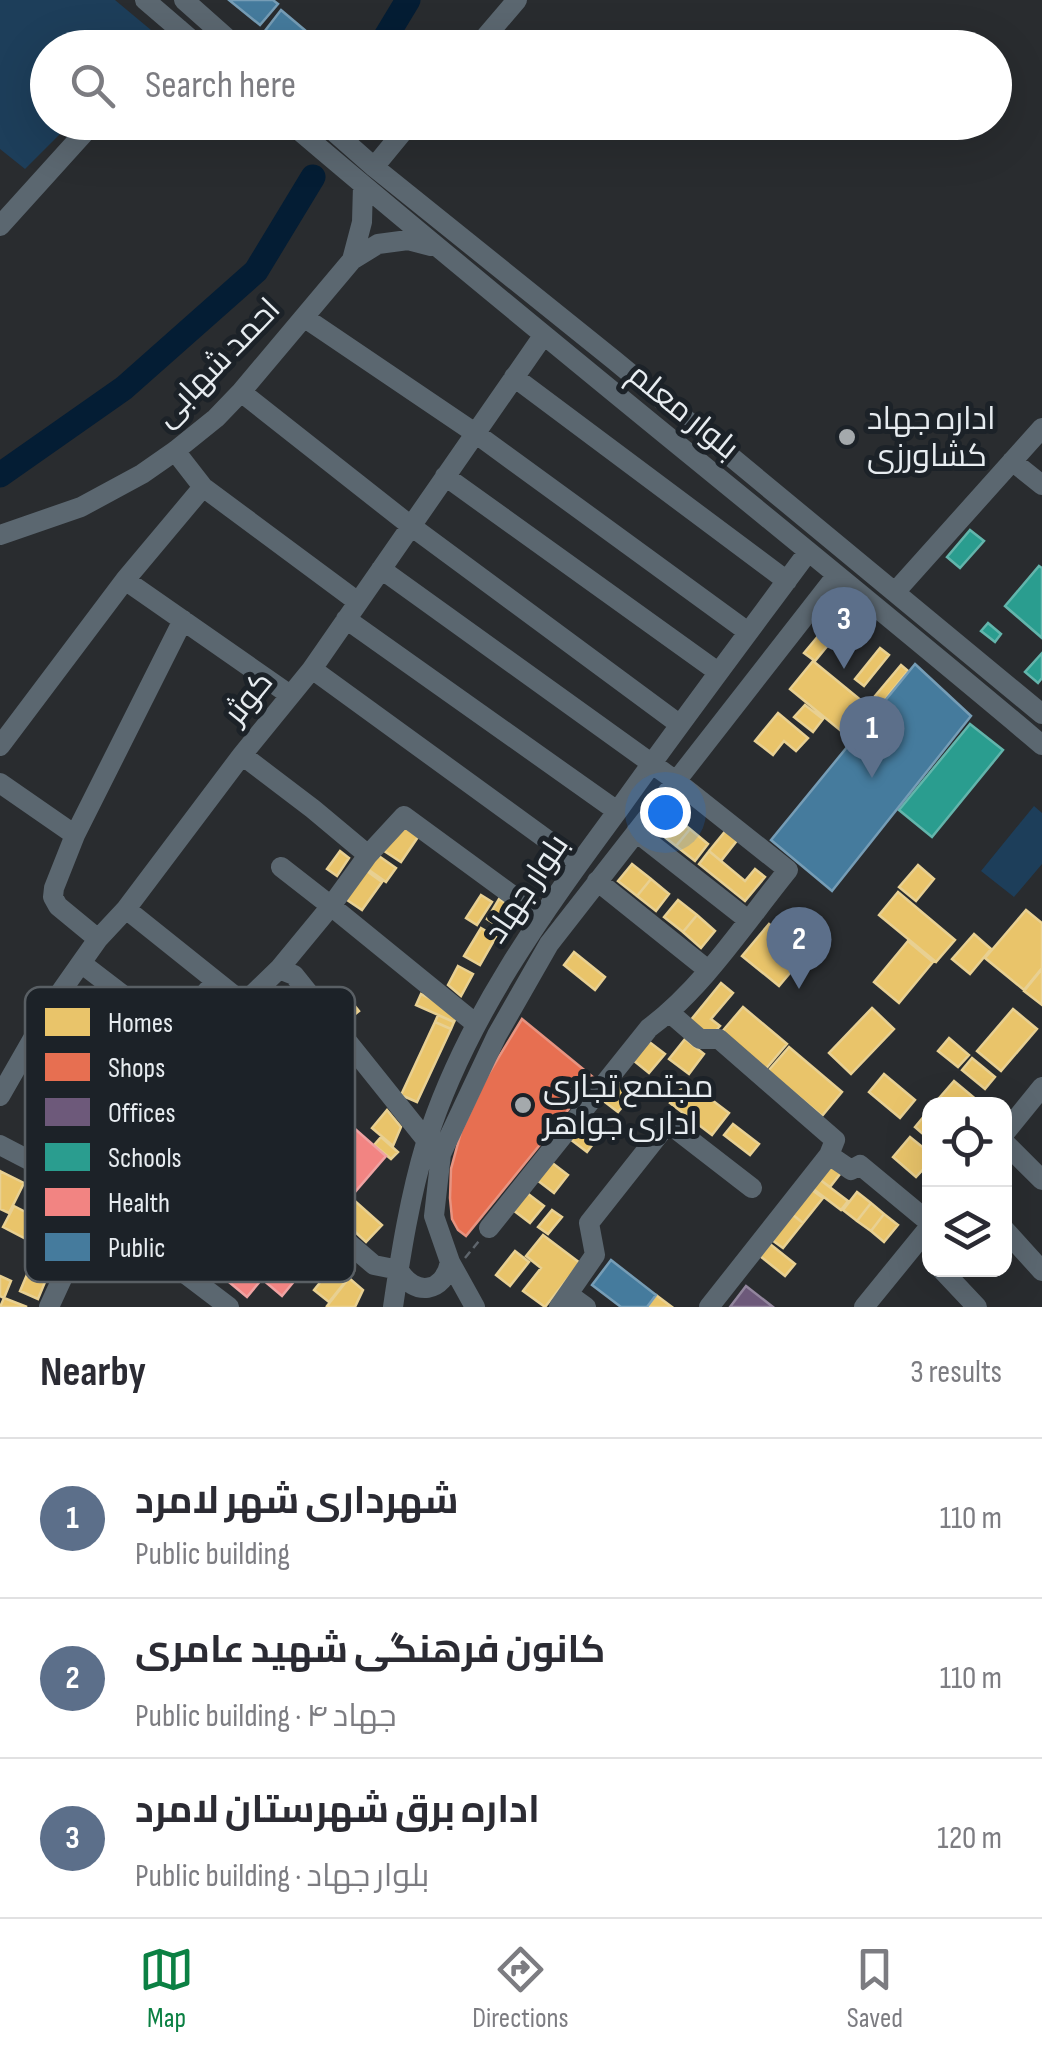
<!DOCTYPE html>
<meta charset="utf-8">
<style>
:root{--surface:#fff;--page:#f7f7f7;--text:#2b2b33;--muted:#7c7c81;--line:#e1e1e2;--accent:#0b8043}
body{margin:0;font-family:"Sofia Sans Condensed",Cairo,sans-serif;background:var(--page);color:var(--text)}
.controls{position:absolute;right:30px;bottom:30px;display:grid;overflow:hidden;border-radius:20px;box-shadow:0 10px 40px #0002}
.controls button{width:90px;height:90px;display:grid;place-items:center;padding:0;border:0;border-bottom:2px solid var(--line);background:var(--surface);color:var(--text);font:50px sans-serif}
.you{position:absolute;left:665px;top:812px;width:35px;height:35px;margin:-25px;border:8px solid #fff;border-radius:50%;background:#1a73e8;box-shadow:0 0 0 15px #1a73e833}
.badge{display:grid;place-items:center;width:65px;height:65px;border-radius:50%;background:var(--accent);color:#fff;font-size:32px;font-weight:700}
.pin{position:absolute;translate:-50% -82px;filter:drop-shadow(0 2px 5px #0008)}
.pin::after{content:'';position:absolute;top:52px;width:35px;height:30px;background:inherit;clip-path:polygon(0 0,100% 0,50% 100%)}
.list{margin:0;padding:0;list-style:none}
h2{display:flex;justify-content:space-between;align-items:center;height:130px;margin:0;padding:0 40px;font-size:42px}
h2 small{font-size:32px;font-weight:400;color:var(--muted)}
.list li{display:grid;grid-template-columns:65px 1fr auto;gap:30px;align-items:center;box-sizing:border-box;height:160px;padding:0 40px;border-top:2px solid var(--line)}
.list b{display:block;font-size:38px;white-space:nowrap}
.list p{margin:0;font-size:32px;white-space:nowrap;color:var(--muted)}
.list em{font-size:32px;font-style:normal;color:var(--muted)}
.icon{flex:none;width:55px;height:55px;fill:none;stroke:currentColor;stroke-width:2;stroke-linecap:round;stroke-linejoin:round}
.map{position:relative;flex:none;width:1042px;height:1307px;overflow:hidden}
.search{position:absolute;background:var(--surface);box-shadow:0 10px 40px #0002;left:30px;right:30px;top:30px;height:110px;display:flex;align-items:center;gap:25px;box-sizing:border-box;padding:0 35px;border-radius:55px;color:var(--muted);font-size:38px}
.sheet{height:610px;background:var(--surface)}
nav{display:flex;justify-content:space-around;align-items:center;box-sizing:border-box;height:140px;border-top:2px solid var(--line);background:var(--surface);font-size:28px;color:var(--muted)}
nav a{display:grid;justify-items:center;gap:5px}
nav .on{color:var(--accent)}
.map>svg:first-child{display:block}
.green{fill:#1d3e5a}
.homes{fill:#e9c46a;stroke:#e8d092;stroke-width:2.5}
.shops{fill:#e76f51;stroke:#e79481;stroke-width:2.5}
.offices{fill:#6d597a;stroke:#92859d;stroke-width:2.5}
.schools{fill:#2a9d8f;stroke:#63b5ac;stroke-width:2.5}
.health{fill:#f28482;stroke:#efa3a3;stroke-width:2.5}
.public{fill:#457b9d;stroke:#769db6;stroke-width:2.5}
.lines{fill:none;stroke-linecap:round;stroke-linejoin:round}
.river{stroke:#041d34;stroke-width:25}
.path{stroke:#5e656c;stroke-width:2.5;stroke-dasharray:8 5;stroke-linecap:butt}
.minor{stroke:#5b6770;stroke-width:20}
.poi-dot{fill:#a4a9ac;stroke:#1c2228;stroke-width:4}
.labels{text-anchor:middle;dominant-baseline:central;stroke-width:10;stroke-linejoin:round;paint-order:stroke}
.street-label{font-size:32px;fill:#e7ecf0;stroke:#1c2228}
.poi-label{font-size:32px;fill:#e7ecf0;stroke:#1c2228;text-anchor:start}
.key{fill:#1c2228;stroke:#595f64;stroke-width:2.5}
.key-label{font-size:28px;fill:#e7ecf0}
</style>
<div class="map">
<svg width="1042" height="1307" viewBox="0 0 1042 1307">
<rect width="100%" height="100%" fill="#292c2f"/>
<!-- green -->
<path class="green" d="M0,0H115L157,35L145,47L48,48V122L71,123L25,169L0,149Z
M1034,806L1042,813V864L1014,897L981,871Z"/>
<!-- homes -->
<path class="homes" d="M824,629L834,638L815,661L804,653Z
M880,648L889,655L864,686L855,679Z
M813,661L863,702L840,730L790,689Z
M901,665L908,671L883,702L875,696Z
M805,705L823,719L813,732L794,717Z
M861,705L873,715L853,740L841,730Z
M895,709L917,726L920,723L925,727L933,722L939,725L942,731L938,738L944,743L911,783L887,763L895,753L873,735Z
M778,713L808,738L796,751L784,741L773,755L755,741Z
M863,762L904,796L889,815L848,782Z
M671,814L690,829L676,846L657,831Z
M399,823L418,837L401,862L381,849Z
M690,829L708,844L695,861L676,846Z
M727,829L739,838L721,861L709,851Z
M833,845L853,862L832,888L812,872Z
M340,851L349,858L337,876L327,869Z
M709,851L745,881L755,869L765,877L745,901L699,864Z
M376,854L396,868L386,882L366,868Z
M632,864L651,879L637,896L618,881Z
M918,865L934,879L916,901L899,887Z
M364,869L382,882L362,910L344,898Z
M651,879L669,894L656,911L637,896Z
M898,892L955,940L936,962L879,915Z
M481,895L492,902L477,925L466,918Z
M499,899L517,910L504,930L487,919Z
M678,900L697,915L683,932L664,917Z
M1026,910L1042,923V968L1024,990L985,958Z
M697,915L715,931L701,948L683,932Z
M769,924L806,954L779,986L742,956Z
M481,928L496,937L480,965L464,956Z
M974,934L991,949L970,974L952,959Z
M908,941L933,962L899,1003L874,982Z
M574,952L605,977L595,990L564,965Z
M458,966L473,974L461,996L448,985Z
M1042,969V1005L1024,991Z
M721,983L733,993L711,1019L720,1026L710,1037L690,1021Z
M341,989L359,1011L344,1023L326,1001Z
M421,994L459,1012L454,1022L416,1005Z
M743,1007L787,1044L764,1071L720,1034Z
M872,1008L894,1029L851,1074L829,1053Z
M1013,1009L1037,1029L1001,1071L977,1051Z
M438,1015L454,1022L451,1029L435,1022Z
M435,1022L451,1029L417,1102L401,1095Z
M949,1038L969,1055L958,1067L938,1051Z
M685,1039L704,1054L689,1074L669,1059Z
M648,1041L665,1054L649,1073L633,1060Z
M789,1047L842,1092L822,1116L768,1071Z
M972,1058L995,1077L985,1089L962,1070Z
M884,1074L915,1100L900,1118L869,1092Z
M617,1080L634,1093L618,1112L601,1099Z
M687,1081L729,1113L712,1135L670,1103Z
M954,1081L978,1101L976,1104H934Z
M930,1109V1140L915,1127Z
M387,1110L401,1127L393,1146L372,1128Z
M585,1119L602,1132L587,1152L570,1139Z
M733,1124L759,1144L750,1155L724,1135Z
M381,1137L398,1152L391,1159L374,1145Z
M910,1137L930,1153V1162L916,1177L893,1157Z
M833,1161L844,1169L830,1187L819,1179Z
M551,1162L568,1175L554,1193L537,1180Z
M0,1171L24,1183L9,1213L0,1209Z
M819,1179L848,1201L841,1210L812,1188Z
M812,1190L823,1198L803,1223L793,1215Z
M857,1192L871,1203L857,1221L843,1210Z
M527,1193L544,1206L530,1223L513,1210Z
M356,1202L382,1225L366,1242L341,1219Z
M871,1203L884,1214L871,1231L857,1221Z
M14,1206L39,1219L28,1240L3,1227Z
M552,1210L562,1217L548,1234L538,1227Z
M884,1214L898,1225L884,1242L871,1231Z
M793,1215L803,1223L783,1248L772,1240Z
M543,1235L580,1263L545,1307L523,1291L541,1268L526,1256Z
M770,1244L795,1264L785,1276L760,1256Z
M515,1251L529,1262L510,1286L496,1275Z
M34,1258L52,1265L38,1299L20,1291Z
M339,1259L354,1271L329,1302L314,1290Z
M0,1276L11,1281L4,1298L0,1296Z
M349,1278L363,1290L355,1307H329L327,1306Z
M656,1295L672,1307H647Z
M4,1298L27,1307H0Z"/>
<!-- shops -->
<path class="shops" d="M522,1019L594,1078L466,1236L458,1230L452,1219L450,1198L451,1169L461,1132L486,1078Z"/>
<!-- offices -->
<path class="offices" d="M746,1286L773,1307H730Z"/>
<!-- schools -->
<path class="schools" d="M970,530L984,541L960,568L947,557Z
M1039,566L1042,568V638L1005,606Z
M988,623L1001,634L995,642L981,631Z
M1042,653V678L1038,683L1025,672Z
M970,724L1003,750L932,837L899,810Z"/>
<!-- health -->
<path class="health" d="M346,1121L386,1156L349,1199L309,1165Z
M234,1227L296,1279L282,1296L262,1279L247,1297L229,1282L244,1264L220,1244Z"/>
<!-- public -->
<path class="public" d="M229,0H273L278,4L260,25Z
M281,10L313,37L304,48H282L264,32Z
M915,664L971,716L832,891L771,840Z
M611,1260L656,1295L647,1307H621L592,1285Z"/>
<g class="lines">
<!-- river -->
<path class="river" d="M379,48L408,0
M0,475L124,388L256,271L313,177"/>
<!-- path -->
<path class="path" d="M465,1258L479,1241"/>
<!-- minor -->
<path class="minor" d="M145,0L201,48
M184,0L238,48
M162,48L179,29
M476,48L517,0
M289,122C537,334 793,535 1042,745
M323,122L374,167L614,360L1042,714
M374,167L411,122
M0,226L94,122
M352,260L362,222L363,185
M305,318L475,433L748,632
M514,377L787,581
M241,392L411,526L679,724
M175,451L203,487L358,602
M1012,461L1042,485
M445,476L718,672
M0,535L81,507L142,474L175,451L216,418L241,392L352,260L378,244L408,240L431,246
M381,569L676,781L788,870C745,923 703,988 649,1028L489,1228
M125,580L290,695
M896,591L1042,428
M346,619L617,811
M312,669L579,863
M0,746L125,580L203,487
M242,755L313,809L368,855
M0,783L75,835
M636,832L748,920
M597,881L708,970
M126,909L236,997L248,999L279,969L294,975L427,1141
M98,939L58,906L53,897L54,888L75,835L183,620
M81,963L170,1031
M279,969L331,906L281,867
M670,1013L700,1039H719L835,1140L829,1155L851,1170L860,1165L930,1223
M476,1024L331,906L368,855L404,816L542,917
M198,1060L184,1077L274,1152L233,1201
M0,1096L55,1000L81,963L98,939L126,909L242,755L312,669L543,336
M1004,1134L1042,1087
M1004,1142L1042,1180
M0,1145L50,1171L229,1307
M261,1168L374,1265L399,1270C414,1297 444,1293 450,1262
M50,1171L216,981
M1004,1229L1042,1271
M942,1270L977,1307
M568,1294L586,1307
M49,1307L96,1205
M393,1307C401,1252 410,1196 426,1143C465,1019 543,912 619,809C681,722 745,637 808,552
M475,1307L450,1262L434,1216L441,1154L497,1035L549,944L837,575
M559,1307L595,1255L589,1223L668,1123L752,1188
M709,1307L829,1155
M864,1307L930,1226"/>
</g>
<!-- markers -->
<g class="poi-dot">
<circle cx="847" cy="437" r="10"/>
<circle cx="523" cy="1105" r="10"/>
</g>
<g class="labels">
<!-- street labels -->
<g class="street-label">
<text transform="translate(218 363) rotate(-46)">احمد شهابی</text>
<text transform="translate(683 412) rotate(39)">بلوار معلم</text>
<text transform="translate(249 698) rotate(-51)">کوثر</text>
<text transform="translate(527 889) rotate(-56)">بلوار جهاد</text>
</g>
<!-- poi labels -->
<g class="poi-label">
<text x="867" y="419">اداره جهاد<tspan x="867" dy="37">کشاورزی</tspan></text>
<text x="543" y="1087">مجتمع تجاری<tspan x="543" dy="37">اداری جواهر</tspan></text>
</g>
</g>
<!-- legend -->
<rect x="25" y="987" width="330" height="295" rx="15" class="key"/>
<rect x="45" y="1008" width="45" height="28" fill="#e9c46a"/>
<rect x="45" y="1053" width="45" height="28" fill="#e76f51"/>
<rect x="45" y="1098" width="45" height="28" fill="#6d597a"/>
<rect x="45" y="1143" width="45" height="28" fill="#2a9d8f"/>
<rect x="45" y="1188" width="45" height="28" fill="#f28482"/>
<rect x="45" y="1233" width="45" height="28" fill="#457b9d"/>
<g class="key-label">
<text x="108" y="1032">Homes</text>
<text x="108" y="1077">Shops</text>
<text x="108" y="1122">Offices</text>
<text x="108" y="1167">Schools</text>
<text x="108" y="1212">Health</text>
<text x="108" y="1257">Public</text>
</g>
</svg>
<div class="controls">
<button><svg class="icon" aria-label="locate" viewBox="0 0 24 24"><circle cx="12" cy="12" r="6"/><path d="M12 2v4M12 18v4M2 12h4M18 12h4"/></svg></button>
<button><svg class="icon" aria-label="layers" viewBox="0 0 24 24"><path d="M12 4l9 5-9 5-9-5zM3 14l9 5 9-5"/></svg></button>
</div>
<div class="you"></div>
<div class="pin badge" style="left:872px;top:778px;background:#5c6f8a">1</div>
<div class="pin badge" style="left:799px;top:989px;background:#5c6f8a">2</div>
<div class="pin badge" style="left:844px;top:669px;background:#5c6f8a">3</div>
<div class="search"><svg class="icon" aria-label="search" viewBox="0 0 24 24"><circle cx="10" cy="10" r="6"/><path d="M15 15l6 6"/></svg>Search here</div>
</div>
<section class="sheet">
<h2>Nearby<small>3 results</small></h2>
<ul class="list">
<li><span class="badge" style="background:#5c6f8a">1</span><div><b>شهرداری شهر لامرد</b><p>Public building</p></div><em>110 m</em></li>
<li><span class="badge" style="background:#5c6f8a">2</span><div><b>کانون فرهنگی شهید عامری</b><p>Public building · جهاد ۴</p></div><em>110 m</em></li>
<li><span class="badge" style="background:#5c6f8a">3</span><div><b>اداره برق شهرستان لامرد</b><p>Public building · بلوار جهاد</p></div><em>120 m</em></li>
</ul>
</section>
<nav>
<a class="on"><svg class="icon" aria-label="map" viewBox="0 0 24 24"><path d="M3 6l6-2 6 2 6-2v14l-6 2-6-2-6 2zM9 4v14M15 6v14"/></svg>Map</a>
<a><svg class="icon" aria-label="directions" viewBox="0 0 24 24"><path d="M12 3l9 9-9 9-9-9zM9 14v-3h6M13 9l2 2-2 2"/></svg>Directions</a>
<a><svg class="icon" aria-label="saved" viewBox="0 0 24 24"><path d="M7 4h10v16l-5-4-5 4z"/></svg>Saved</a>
</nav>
